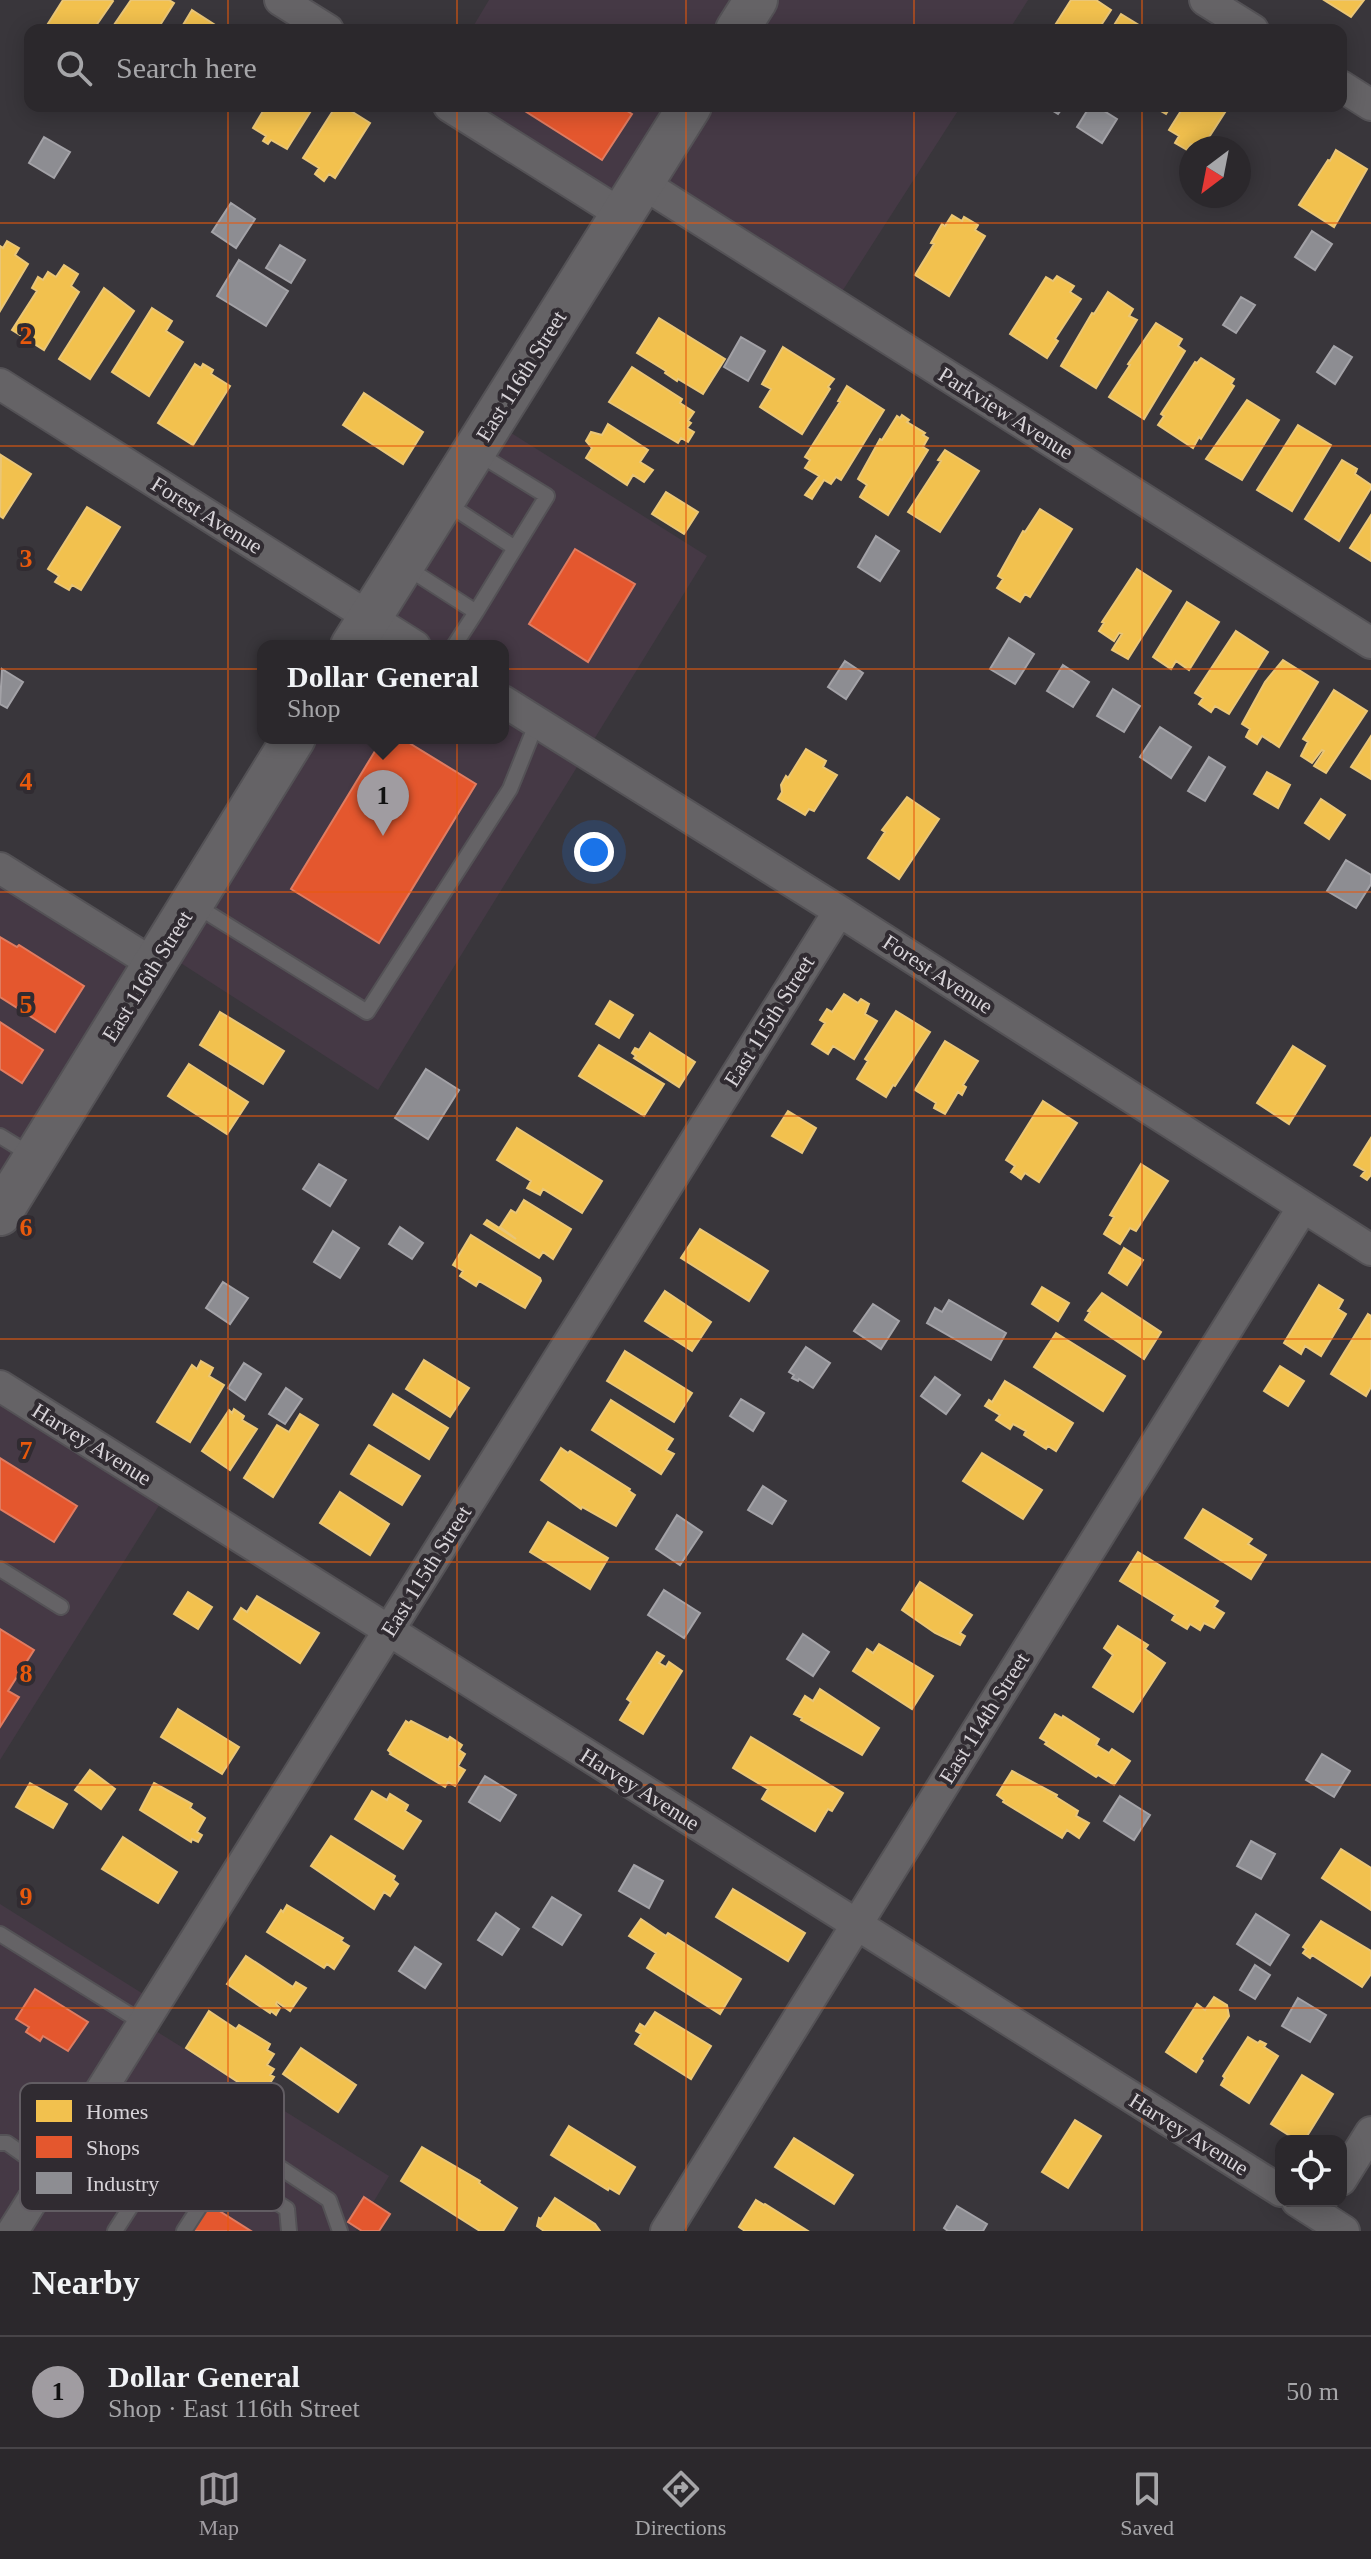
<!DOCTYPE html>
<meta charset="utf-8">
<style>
:root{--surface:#2b282c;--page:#333034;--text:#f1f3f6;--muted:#a6a6a9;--line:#474448;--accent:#a09ca1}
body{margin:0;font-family:Georgia,serif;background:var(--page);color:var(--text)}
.controls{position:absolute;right:24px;bottom:24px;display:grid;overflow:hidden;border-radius:16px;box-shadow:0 4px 20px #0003}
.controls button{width:72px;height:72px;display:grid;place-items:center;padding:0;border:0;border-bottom:2px solid var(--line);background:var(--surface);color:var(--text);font:40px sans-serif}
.compass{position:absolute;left:1179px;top:136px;width:72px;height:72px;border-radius:50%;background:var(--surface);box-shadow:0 4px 20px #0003;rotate:212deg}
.you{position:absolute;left:594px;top:852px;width:28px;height:28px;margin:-20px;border:6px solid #fff;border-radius:50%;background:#1a73e8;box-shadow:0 0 0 12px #1a73e833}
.badge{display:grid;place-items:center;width:52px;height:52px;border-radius:50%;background:var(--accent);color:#111;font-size:26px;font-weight:700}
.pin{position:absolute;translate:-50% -66px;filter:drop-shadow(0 2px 4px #0008)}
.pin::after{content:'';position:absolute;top:42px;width:28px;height:24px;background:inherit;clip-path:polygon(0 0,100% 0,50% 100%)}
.popup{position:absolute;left:257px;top:640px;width:252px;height:104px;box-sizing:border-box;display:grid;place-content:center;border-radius:16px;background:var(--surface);filter:drop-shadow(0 2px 6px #0005);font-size:26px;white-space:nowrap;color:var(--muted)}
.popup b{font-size:30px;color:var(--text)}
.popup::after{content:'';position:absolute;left:50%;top:100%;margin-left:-16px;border:16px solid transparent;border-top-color:var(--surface)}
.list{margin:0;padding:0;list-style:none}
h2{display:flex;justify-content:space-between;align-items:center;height:104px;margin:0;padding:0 32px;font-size:34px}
h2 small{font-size:26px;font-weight:400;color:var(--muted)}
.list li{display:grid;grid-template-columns:52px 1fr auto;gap:24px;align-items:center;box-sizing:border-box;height:112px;padding:0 32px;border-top:2px solid var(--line)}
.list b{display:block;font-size:30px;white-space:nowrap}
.list p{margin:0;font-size:26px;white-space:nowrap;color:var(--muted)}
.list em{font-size:26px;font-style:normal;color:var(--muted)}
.icon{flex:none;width:44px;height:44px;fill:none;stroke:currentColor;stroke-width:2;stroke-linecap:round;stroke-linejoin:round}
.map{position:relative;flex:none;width:1371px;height:2231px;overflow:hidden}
.search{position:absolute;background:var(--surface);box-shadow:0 4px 20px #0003;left:24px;right:24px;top:24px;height:88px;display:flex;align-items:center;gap:20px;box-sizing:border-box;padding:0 28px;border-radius:16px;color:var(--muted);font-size:30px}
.sheet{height:216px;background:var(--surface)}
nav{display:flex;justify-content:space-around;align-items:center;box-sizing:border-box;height:112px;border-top:2px solid var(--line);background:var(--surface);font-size:22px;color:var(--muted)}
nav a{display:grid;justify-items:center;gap:4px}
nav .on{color:var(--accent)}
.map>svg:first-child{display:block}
.commercial{fill:#453945}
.homes{fill:#f2c14e;stroke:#eac677;stroke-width:2}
.shops{fill:#e4572e;stroke:#e07c61;stroke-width:2}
.industry{fill:#8d8d92;stroke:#a3a2a7;stroke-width:2}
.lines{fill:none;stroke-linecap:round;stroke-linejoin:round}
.lane-casing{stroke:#545256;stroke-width:18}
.street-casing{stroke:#545256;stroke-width:34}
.secondary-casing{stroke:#545256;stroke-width:46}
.lane{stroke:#656366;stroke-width:14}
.street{stroke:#656366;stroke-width:30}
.secondary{stroke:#656366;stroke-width:42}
.grid{fill:none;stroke:#e8590c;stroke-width:2;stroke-opacity:0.55}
.labels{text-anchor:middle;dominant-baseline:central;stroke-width:8;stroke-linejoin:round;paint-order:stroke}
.street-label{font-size:22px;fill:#d7d3d8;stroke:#302b31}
.key{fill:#302b31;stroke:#625d63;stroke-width:2}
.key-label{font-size:22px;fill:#d7d3d8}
.grid-label{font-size:26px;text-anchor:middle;font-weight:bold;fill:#e8590c;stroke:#302b31;stroke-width:8;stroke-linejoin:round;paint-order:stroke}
</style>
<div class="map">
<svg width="1371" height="2231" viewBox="0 0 1371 2231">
<rect width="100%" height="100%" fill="#39363b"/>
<!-- commercial -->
<path class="commercial" d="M489,0H1028L1009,30H471Z
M449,106H961L834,304L642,183L621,214Z
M492,421L707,556L378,1090L162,951L294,738H503V646H352Z
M0,868L154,964L0,1214Z
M0,1386L168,1491L0,1760Z
M0,1904L156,2002L143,2023L389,2176L356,2231H0Z"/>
<!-- homes -->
<path class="homes" d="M63,0H112L113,1L93,30H44Z
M131,0H169L174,3L157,30H123L114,25Z
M1071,0H1096L1111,10L1098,30H1052Z
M1324,0H1364L1351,17Z
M192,10L223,30H180Z
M1121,14L1147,30H1111Z
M266,106H314L287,149L271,140L268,144L263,141L266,136L253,128Z
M336,106H343L370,123L335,178L329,174L324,181L315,174L319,168L303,158Z
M1152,106H1171L1166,114Z
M1184,106H1229L1202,148L1191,144L1187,150L1175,143L1179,136L1169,130Z
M1336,150L1367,169L1334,227L1299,205L1328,160L1330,161Z
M952,215L962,221L964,217L978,225L975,230L985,236L949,296L915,275L934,244L931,243L942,224L945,226Z
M7,241L19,248L15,255L28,264L0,311V246L3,248Z
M64,265L78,274L71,286L79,292L44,350L12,330L37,291L32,288L38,277L43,280L48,272L56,277Z
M1057,276L1074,286L1070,292L1081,299L1055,339L1058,341L1047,358L1010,334L1046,277L1053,281Z
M104,288L134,311L90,379L59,359Z
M1108,292L1133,309L1129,316L1137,320L1096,388L1061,366L1092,313L1094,314Z
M152,308L172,321L166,331L183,342L149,396L112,372Z
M659,318L725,359L703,394L678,379L677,381L665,373L666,371L637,353Z
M1156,323L1182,339L1178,346L1185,351L1144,419L1109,397L1130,365L1128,364Z
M783,347L834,379L828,387L830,389L802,434L760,407L771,389L762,384Z
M1201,358L1234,379L1231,384L1234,386L1201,439L1199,437L1193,448L1158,425L1164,416L1161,414L1195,362L1197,363Z
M195,364L201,368L203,364L213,370L211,374L230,386L193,445L158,423Z
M632,367L682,399L680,403L694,412L688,421L691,423L687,428L694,432L688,442L681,438L678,443L609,402Z
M847,386L884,410L841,480L836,477L831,484L824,480L812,499L805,495L819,476L805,468L810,460L805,457L840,402L838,401Z
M364,393L423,432L403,464L343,425Z
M1247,400L1279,420L1242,480L1206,459Z
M902,415L909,420L907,422L925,433L923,435L928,438L923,447L928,450L888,515L860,497L867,485L858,479L880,439L882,440L897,416L900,418Z
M608,424L648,450L640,462L653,470L644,482L633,475L627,485L586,458L592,448L586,441L591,432L602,435Z
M1298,425L1331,445L1292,511L1257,490Z
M945,450L979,471L940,532L908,512L941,461L938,460Z
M1,455L31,474L3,518L0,516Z
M1342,460L1357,469L1355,474L1371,485V488L1339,541L1305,519Z
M666,492L698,512L684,534L652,514Z
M87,507L120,527L81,590L72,585L69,590L55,582L59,576L48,569Z
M1040,509L1072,529L1030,597L1025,594L1020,602L997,588L1003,579L998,576L1023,531L1025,532Z
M1371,515V561L1350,548Z
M1137,569L1171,591L1128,659L1112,650L1122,634L1119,633L1114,641L1099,631L1104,623L1102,622Z
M1187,602L1219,622L1189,670L1176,661L1171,669L1153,657Z
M1236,631L1268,652L1229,714L1215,706L1211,712L1199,704L1203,698L1195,693Z
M1283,660L1318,682L1279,747L1262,736L1257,744L1246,737L1250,729L1242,724L1265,682Z
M1334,690L1367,711L1326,773L1314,766L1324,751L1322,750L1312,763L1301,756L1308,742L1303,739Z
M1371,736V779L1351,767Z
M806,749L826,761L823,767L837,775L814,811L809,809L805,815L778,799L782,792L781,785L786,776L788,778Z
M1267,772L1290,785L1278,808L1254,794Z
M907,797L939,819L899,879L868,858L885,832L882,830Z
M1321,799L1345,815L1329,839L1305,823Z
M844,994L858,1003L861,999L869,1004L865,1014L877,1021L854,1059L833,1046L828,1054L812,1044L825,1023L820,1020L827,1009L832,1012Z
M610,1001L633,1015L619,1038L596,1024Z
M896,1011L930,1032L895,1086L893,1085L886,1097L857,1079L868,1061L865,1059Z
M220,1012L284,1051L263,1084L200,1045Z
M650,1033L695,1062L679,1087L634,1058L636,1056L632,1053L635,1048L639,1050Z
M945,1041L978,1061L963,1085L966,1087L962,1095L958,1092L945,1114L934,1108L936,1103L915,1090Z
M599,1045L664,1084L644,1116L579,1076Z
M1293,1046L1325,1066L1289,1124L1257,1103Z
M189,1064L248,1102L227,1134L168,1096Z
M1043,1101L1077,1123L1039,1182L1025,1173L1021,1179L1011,1172L1015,1166L1006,1160Z
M788,1111L816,1128L802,1153L772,1136Z
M517,1128L602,1181L582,1213L543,1189L540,1195L527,1188L531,1181L497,1160Z
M1371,1138V1175L1367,1180L1361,1176L1365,1171L1354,1165Z
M1141,1164L1168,1181L1136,1231L1130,1228L1120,1244L1104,1234L1114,1217L1110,1215Z
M524,1200L571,1229L553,1259L543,1252L539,1258L484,1224L487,1220L516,1239L500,1227L511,1210L516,1213Z
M700,1229L768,1271L749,1301L681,1258Z
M471,1235L540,1278L541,1281L525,1308L479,1281L476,1286L460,1276L463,1271L453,1265Z
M1124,1248L1143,1260L1127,1285L1109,1273Z
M1319,1285L1343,1300L1338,1309L1346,1314L1321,1356L1305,1346L1301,1354L1284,1343Z
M1042,1287L1069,1303L1058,1321L1032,1304Z
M665,1291L711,1322L692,1351L645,1321Z
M1102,1293L1161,1332L1144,1359L1085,1320L1090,1312L1088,1311Z
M1368,1314L1371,1316V1387L1366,1396L1331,1374Z
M1056,1333L1125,1376L1103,1411L1034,1367Z
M625,1351L692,1393L674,1422L607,1381Z
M424,1360L469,1388L450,1417L406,1389Z
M201,1361L213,1368L209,1376L224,1385L190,1442L157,1422L192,1365L197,1369Z
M1280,1366L1304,1381L1288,1406L1264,1391Z
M1005,1381L1073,1423L1056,1451L1048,1446L1046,1449L1024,1435L1026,1431L1013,1424L1010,1429L996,1420L1000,1415L985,1406L989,1400L992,1402Z
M393,1394L448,1428L429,1459L374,1425Z
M611,1400L673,1439L666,1450L674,1454L661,1474L592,1430Z
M234,1409L244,1416L242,1420L257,1429L230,1470L202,1451L229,1410L232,1413Z
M300,1414L318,1425L273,1497L244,1478L277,1425L289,1432Z
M369,1445L420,1476L402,1505L351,1474Z
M561,1448L568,1453L570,1451L630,1489L629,1491L635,1495L616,1526L582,1507L581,1509L541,1480Z
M982,1453L1042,1490L1023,1519L963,1481Z
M340,1492L389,1524L370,1555L320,1523Z
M1203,1509L1252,1539L1248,1544L1266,1555L1251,1579L1185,1538Z
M548,1522L608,1558L590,1589L530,1552Z
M1138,1552L1218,1601L1214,1607L1224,1613L1214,1628L1204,1623L1200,1630L1190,1624L1187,1629L1172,1620L1175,1615L1120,1581Z
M920,1582L972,1615L960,1633L965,1636L960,1645L935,1633L902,1610Z
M188,1592L212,1607L198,1629L174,1614Z
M257,1596L319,1633L300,1663L234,1619L241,1608L247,1612Z
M1118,1626L1148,1645L1145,1649L1165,1663L1133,1712L1093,1687L1113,1655L1104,1648Z
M879,1644L933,1676L912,1709L853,1671L867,1649L873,1653Z
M657,1652L664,1656L659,1663L666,1667L669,1662L682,1671L643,1734L620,1720L631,1702L627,1699Z
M820,1689L879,1728L862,1755L801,1720L802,1718L794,1714L805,1696L813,1701Z
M178,1709L239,1747L222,1774L161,1737Z
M1055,1714L1062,1718L1063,1716L1099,1739L1096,1745L1109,1753L1112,1749L1130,1761L1114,1785L1098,1775L1096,1777L1045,1744L1047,1742L1040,1738Z
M406,1721L409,1723L411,1721L448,1740L450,1737L462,1745L459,1750L465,1754L458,1766L465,1770L455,1786L448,1782L445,1787L390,1754L391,1753L388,1750Z
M751,1737L843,1793L832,1811L828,1809L815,1831L762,1799L768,1789L733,1768Z
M90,1770L115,1789L101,1809L75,1790Z
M1012,1771L1057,1795L1056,1797L1078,1811L1076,1816L1089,1823L1079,1838L1067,1830L1062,1838L1003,1802L1004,1800L997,1795Z
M30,1783L67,1804L53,1828L16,1807Z
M154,1783L192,1804L190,1808L205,1818L197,1832L202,1835L198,1842L192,1839L191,1842L140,1810Z
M372,1791L387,1800L390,1794L408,1805L405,1811L421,1821L403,1849L355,1819Z
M331,1836L395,1876L393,1880L398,1884L390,1896L384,1892L374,1909L311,1866Z
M123,1837L177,1872L158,1903L102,1869Z
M1341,1849L1371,1868V1910L1322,1878Z
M733,1889L805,1933L788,1961L716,1917Z
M287,1905L343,1938L341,1941L349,1946L334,1969L327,1964L324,1968L267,1932L281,1910L283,1912Z
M641,1919L666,1936L668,1933L741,1979L720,2014L647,1968L656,1953L629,1936Z
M1321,1921L1371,1951V1974L1362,1987L1312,1955L1310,1958L1303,1953L1306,1949L1303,1947Z
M246,1956L293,1987L296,1982L306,1988L290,2011L277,2002L276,2004L280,2008L276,2015L271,2011L270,2013L227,1984Z
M1214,1997L1227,2005L1229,2016L1201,2059L1203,2061L1196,2072L1166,2052L1197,2004L1205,2010Z
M209,2011L236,2029L239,2025L270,2044L267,2050L274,2054L267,2065L274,2069L270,2075L274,2077L261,2097L186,2048Z
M655,2012L711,2046L691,2079L635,2044L641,2034L636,2031L640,2024L645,2027Z
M1248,2037L1258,2043L1260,2041L1266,2044L1264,2047L1278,2056L1249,2103L1221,2085L1225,2078L1223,2076Z
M301,2048L356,2085L338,2112L283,2074Z
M1302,2075L1333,2094L1304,2141H1298L1271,2124Z
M1075,2120L1101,2136L1068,2188L1042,2172Z
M569,2126L635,2167L619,2194L609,2188L608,2190L551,2155Z
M794,2138L853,2175L834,2204L775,2167Z
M422,2147L480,2181L479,2183L517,2208L503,2231H480L401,2181Z
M555,2198L595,2224L600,2231H544L537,2226L539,2218L541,2219Z
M756,2200L764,2205L765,2204L808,2231H745L739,2227Z"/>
<!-- shops -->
<path class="shops" d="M517,106H619L632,114L602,160Z
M575,549L635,584L588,662L529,624Z
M383,738H401L476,784L379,943L291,889Z
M0,937L17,947L19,945L84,986L55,1032L0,997Z
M0,1022L43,1050L22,1083L0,1069Z
M0,1458L77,1506L54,1542L0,1509Z
M0,1629L34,1650L8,1691L19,1697L0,1727Z
M35,1989L88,2022L68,2051L43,2036L40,2041L26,2032L29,2027L16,2019Z
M364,2197L390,2214L379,2231H362L348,2222Z
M210,2205L251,2231H193Z"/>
<!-- industry -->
<path class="industry" d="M1045,106H1064L1058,114Z
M1090,106H1096L1117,119L1102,143L1077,127Z
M44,137L70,152L54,178L29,163Z
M231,203L255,219L236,248L212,232Z
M1312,231L1332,244L1315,270L1295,257Z
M280,245L305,260L291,283L266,268Z
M239,260L288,291L266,326L217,296Z
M1241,297L1255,305L1236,333L1223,325Z
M741,337L765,351L748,381L724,367Z
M1334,346L1352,357L1335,384L1317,372Z
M876,536L899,551L880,581L858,567Z
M1009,638L1034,654L1015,684L990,669Z
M845,661L863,673L846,699L828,687Z
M1063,665L1089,682L1073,707L1047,691Z
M2,669L23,682L7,708L0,704Z
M1113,689L1140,706L1124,732L1097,716Z
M1160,727L1191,747L1171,778L1140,757Z
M1209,757L1225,767L1205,801L1188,791Z
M1346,860L1371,875V884L1356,908L1327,891Z
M426,1069L459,1090L428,1139L395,1118Z
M319,1164L346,1180L330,1206L303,1189Z
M400,1227L423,1243L412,1259L389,1244Z
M333,1231L359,1248L340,1278L314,1262Z
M223,1282L248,1298L230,1324L206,1308Z
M949,1300L1006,1333L991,1360L927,1323L935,1308L942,1312Z
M873,1304L899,1321L881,1349L854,1331Z
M806,1347L830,1363L813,1388L799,1379L798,1381L792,1378L794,1375L789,1372Z
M244,1363L261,1374L245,1400L228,1388Z
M935,1377L960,1395L946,1414L921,1396Z
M286,1388L302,1399L285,1424L269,1414Z
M741,1399L764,1413L753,1431L730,1416Z
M763,1486L786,1501L772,1524L748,1510Z
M677,1515L702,1532L680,1565L656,1549Z
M664,1590L700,1613L684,1638L648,1615Z
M803,1634L829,1652L813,1676L787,1659Z
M1322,1754L1350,1771L1334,1797L1306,1780Z
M485,1776L516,1795L500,1821L469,1802Z
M1120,1796L1150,1815L1134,1840L1104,1821Z
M1251,1841L1275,1854L1261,1879L1237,1866Z
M634,1865L663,1881L649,1908L619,1891Z
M552,1897L581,1915L562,1945L533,1927Z
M496,1913L519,1929L502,1955L478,1940Z
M1256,1914L1289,1935L1270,1965L1237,1944Z
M415,1947L441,1964L425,1988L399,1971Z
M1255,1965L1270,1975L1255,1999L1240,1990Z
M1298,1998L1326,2015L1310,2042L1282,2026Z
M957,2206L987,2224L983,2231H948L944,2228Z"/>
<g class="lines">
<!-- lane casing -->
<g class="lane-casing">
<path id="lane" d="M477,453L547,496L515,548
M406,567L476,612L515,548L446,503
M454,646L476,612
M195,905L367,1012L510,789L537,722
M0,1136L31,1155
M0,1569L61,1607
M0,1934L143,2023
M0,2143H7L28,2158L43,2182
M115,2231L193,2110L329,2200L340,2231
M184,2231L215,2183L234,2175L287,2209L289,2231"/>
</g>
<!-- street casing -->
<g class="street-casing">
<path id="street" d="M280,0L328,30
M1205,0L1253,30
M1341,86L1371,105
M449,106L621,214
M642,183L1371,643
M0,384L415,646
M503,701L839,911L1371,1250
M0,868L154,964
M0,1386L1281,2191
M1341,2180L1371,2132
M1297,2201L1344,2231
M13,2231L839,911
M666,2231L1303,1207"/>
</g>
<!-- secondary casing -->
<g class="secondary-casing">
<path id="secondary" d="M737,30L756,0
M352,646L690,106
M0,1214L294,738"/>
</g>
<!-- lane -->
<use href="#lane" class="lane"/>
<!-- street -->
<use href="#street" class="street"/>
<!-- secondary -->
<use href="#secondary" class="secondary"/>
</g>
<!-- grid -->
<path class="grid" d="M228,0V30M457,0V30M686,0V30M914,0V30M1142,0V30M228,106V2231M457,106V2231M686,106V2231M914,106V2231M1142,106V2231M0,223H1371M0,446H1371M0,669H1371M0,892H1371M0,1116H1371M0,1339H1371M0,1562H1371M0,1785H1371M0,2008H1371"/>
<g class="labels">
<!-- street labels -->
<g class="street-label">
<text transform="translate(521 376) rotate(-58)">East 116th Street</text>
<text transform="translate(1006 413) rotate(32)">Parkview Avenue</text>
<text transform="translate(207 515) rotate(32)">Forest Avenue</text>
<text transform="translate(938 974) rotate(33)">Forest Avenue</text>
<text transform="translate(147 976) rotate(-58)">East 116th Street</text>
<text transform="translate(769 1021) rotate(-58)">East 115th Street</text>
<text transform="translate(92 1444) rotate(32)">Harvey Avenue</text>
<text transform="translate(426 1571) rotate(-58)">East 115th Street</text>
<text transform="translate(984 1718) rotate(-58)">East 114th Street</text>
<text transform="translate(640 1789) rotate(32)">Harvey Avenue</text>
<text transform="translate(1189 2134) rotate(32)">Harvey Avenue</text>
</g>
</g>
<!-- legend -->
<rect x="20" y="2083" width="264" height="128" rx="12" class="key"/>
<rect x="36" y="2100" width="36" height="22" fill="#f2c14e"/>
<rect x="36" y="2136" width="36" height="22" fill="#e4572e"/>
<rect x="36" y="2172" width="36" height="22" fill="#8d8d92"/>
<g class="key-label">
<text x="86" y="2119">Homes</text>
<text x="86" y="2155">Shops</text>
<text x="86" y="2191">Industry</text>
</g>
<g class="grid-label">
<text x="26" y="344">2</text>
<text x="26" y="567">3</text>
<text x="26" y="790">4</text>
<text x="26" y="1013">5</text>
<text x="26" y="1236">6</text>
<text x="26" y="1459">7</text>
<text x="26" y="1682">8</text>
<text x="26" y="1905">9</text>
</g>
</svg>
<div class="controls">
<button><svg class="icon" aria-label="locate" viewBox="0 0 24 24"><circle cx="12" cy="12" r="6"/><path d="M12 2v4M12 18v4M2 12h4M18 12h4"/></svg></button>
</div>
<svg class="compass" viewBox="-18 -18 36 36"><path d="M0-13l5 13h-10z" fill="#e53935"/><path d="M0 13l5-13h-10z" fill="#a6a6a9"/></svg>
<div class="you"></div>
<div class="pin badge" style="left:383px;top:836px">1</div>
<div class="popup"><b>Dollar General</b>Shop</div>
<div class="search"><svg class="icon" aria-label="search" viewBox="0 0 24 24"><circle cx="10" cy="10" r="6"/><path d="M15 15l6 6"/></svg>Search here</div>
</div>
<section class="sheet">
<h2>Nearby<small></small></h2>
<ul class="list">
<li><span class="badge">1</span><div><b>Dollar General</b><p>Shop · East 116th Street</p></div><em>50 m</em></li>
</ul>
</section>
<nav>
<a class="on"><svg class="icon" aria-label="map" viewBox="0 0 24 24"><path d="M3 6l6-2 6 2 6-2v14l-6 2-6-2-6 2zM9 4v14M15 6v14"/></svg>Map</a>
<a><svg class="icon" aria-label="directions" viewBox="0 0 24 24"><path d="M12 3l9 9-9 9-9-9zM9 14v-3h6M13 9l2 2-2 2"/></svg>Directions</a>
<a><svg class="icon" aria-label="saved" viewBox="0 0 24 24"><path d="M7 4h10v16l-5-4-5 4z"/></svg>Saved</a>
</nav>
